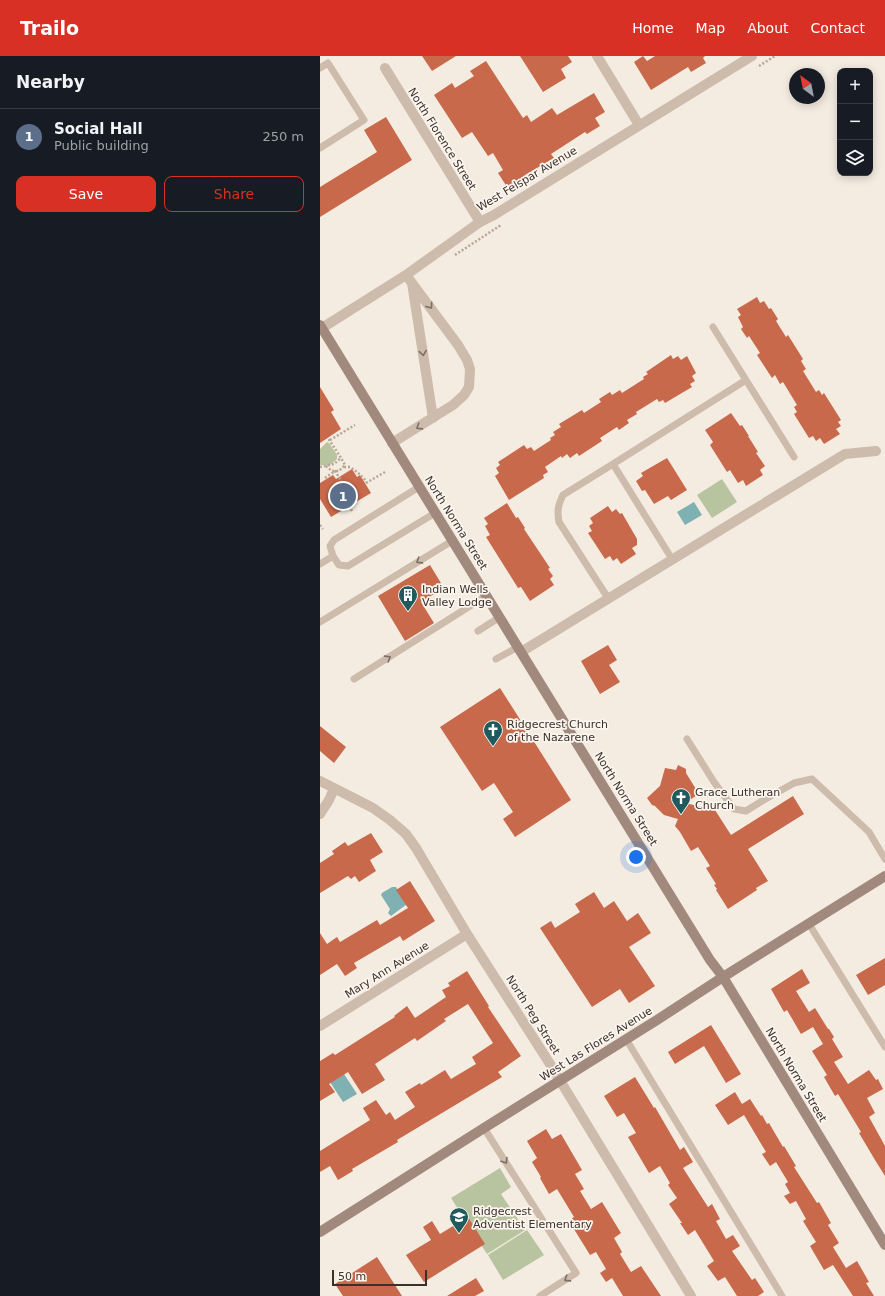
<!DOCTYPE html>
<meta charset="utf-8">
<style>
:root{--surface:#171b24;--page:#20242c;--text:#f1f3f6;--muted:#9ea1a6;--line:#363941;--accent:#d93025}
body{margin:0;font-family:"DejaVu Sans",sans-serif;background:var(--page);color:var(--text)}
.controls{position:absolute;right:12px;top:12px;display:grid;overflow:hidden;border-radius:8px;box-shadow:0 2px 10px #0003}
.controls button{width:36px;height:36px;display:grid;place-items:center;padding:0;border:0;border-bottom:1px solid var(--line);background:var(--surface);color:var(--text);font:20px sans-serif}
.compass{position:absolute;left:469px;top:12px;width:36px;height:36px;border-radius:50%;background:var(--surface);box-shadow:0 2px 10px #0003;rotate:328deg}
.scale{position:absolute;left:12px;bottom:10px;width:95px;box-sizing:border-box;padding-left:4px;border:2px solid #3b302b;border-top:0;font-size:11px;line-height:14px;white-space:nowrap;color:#3b302b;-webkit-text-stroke:3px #fbf5ee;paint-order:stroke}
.you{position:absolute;left:316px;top:801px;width:14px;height:14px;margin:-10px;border:3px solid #fff;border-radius:50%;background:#1a73e8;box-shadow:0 0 0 6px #1a73e833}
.badge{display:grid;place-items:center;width:26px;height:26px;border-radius:50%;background:var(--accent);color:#fff;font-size:13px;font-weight:700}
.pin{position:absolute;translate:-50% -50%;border:2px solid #fff;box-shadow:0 1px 4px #0006}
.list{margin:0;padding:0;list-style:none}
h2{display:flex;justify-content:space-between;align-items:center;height:52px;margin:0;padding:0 16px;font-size:17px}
h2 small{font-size:13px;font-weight:400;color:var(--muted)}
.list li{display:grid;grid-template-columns:26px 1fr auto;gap:12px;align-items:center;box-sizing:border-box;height:56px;padding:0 16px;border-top:1px solid var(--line)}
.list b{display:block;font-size:15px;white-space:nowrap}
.list p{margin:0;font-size:13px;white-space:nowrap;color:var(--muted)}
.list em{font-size:13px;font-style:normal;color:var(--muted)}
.actions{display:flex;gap:8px;padding:12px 16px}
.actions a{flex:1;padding:9px 0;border:1px solid var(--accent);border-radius:8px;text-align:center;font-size:14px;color:var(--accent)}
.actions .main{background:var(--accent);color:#fff}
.icon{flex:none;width:22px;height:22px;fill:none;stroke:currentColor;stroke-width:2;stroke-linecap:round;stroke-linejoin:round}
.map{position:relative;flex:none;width:565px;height:1240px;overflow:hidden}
header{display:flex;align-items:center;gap:24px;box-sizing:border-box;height:56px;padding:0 20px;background:var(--accent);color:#fff}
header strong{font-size:19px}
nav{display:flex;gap:22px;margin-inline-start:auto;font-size:14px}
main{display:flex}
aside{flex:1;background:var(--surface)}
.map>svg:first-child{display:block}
.green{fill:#b8c4a0}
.water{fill:#7fb0b2}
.building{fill:#c8694b}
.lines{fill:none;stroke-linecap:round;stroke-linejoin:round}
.path{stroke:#b9a596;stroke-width:2.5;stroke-dasharray:2 2;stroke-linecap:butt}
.service{stroke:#cdbbac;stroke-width:7}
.minor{stroke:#cdbbac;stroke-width:10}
.tertiary{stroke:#cdbbac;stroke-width:10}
.secondary{stroke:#a18a7d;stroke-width:10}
.oneway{stroke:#7d6f65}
.labels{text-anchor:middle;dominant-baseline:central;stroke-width:3.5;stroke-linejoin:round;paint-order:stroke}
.street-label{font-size:11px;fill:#3b302b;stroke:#fbf5ee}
.poi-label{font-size:11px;fill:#3b302b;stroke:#fbf5ee;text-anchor:start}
</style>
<header>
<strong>Trailo</strong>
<nav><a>Home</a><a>Map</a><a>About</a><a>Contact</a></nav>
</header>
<main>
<aside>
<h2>Nearby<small></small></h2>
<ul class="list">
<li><span class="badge" style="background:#5c6f8a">1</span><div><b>Social Hall</b><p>Public building</p></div><em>250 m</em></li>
</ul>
<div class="actions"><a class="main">Save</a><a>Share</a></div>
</aside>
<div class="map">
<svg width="565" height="1240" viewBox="0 0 565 1240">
<rect width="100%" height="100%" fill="#f4ebe1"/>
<!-- green -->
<path class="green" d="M7,386L9,387L17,399V403L10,409H0V393Z
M402,423L417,446L392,462L377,439Z
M180,1112L191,1131L181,1138L205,1174L167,1198L131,1142Z
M207,1174L224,1199L183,1224L168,1199Z"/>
<!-- water -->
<path class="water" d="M374,446L382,459L365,469L357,456Z
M72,831H76L87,848L71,860L68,857L70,853L61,839L62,837Z
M24,1018L37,1038L23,1046L10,1026Z"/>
<!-- building -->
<path class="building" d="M102,0H136L112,15Z
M200,0H248L252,6L241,13L246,22L223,36Z
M323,0L327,5L335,0H385L383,2L386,7L371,16L368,11L331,34L314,6Z
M166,5L203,62L207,59L211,66L232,52L237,59L274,37L285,56L275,62L280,70L267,78L265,76L231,98L234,102L205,119L207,123L189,134L178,117L183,114L173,97L168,100L152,76L142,82L114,39L132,27L135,32L154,20L150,15Z
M66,61L92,104L0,161V131L57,96L44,74Z
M437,241L440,247L444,245L449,253L451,252L458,263L456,265L466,281L468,279L483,303L481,305L486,313L483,315L496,336L499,334L502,339L504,337L521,364L518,366L521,370L516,373L520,378L504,388L500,382L496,385L493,380L489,382L474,358L477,356L474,351L477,349L463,326L460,328L455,319L452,322L437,299L440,297L429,280L427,282L421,273L423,271L418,261L421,259L417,253Z
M351,299L353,303L358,300L361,304L367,300L376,317L372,320L375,325L370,328L372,331L345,347L343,344L339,346L337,343L316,356L317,358L307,364L309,367L299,374L297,371L280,382L282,385L259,400L257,397L250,402L247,398L242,402L241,400L225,411L228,416L223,419L224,422L189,444L175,420L179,417L176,412L180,409L178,406L204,389L207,393L211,391L214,395L231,384L230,382L235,379L233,376L241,371L239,368L262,354L264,357L281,346L279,343L290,336L292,339L300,334L302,337L324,323L323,321L328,318L326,316Z
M0,331L14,354L11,356L21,373L0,387Z
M411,357L420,370L422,369L429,380H428L438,396L436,397L445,410L440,414L443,419L426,430L423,424L418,427L410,414L407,416L390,389L393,386L385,374Z
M347,402L367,434L351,444L348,440L334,448L325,434L322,435L316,425L323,420L321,417Z
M32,413L37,421L40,419L51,437L11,461L0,443V427L13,419L16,423Z
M187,447L196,462L198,461L205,472L204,473L230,512L228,513L233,520L230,523L234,529L210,545L201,531L198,532L166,481L170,479L165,470L168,468L164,462Z
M288,450L292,456L296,453L300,458L302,457L317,483V489L312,492L316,498L301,508L297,502L293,505L290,500L285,503L268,477L272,475L269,470L273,467L270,462Z
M110,509L124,532L101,546L114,567L85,585L58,540Z
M288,589L297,604L289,609L300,626L280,638L261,605Z
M180,632L251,744L195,781L183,763L193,756L174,727L162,735L120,671Z
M0,670L26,691L14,707L0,695Z
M358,709L366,713V717L379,738L365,747L395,754L411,779L473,740L484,758L428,793L448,825L436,832L437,834L408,853L396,834L397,833L394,829L396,828L386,812L390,810L378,791L371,795L360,776L355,770L358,763L344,759L335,750L332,749L327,742L340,730L345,712L356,714Z
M51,777L63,796L50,804L56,815L39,826L35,820L31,823L28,820L0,837V807L14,798L12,795L25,786L28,790Z
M90,825L115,865L83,885L80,880L34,907L37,912L25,920L17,908L0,919V877L7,888L17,881L20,886L57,864L60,869L88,852L76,834Z
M274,836L284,852L294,845L307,865L318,857L331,877L309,891L335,930L309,947L300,933L272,951L220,872L231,865L235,872L260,856L255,848Z
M565,902V929L548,939L536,919Z
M482,913L490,927L476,935L489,956L495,952L508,973H509L514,981L512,983L523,1001L514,1006L528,1028L549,1014L556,1024L558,1023L563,1033L547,1042L555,1057L549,1061L565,1090V1120L555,1104L539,1077L541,1076L518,1038L515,1040L504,1021L507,1019L492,995L503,988L493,971L481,978L467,954L464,956L451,933Z
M147,915L169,950L168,951L201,1000L178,1016L182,1021L77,1084L78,1086L32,1113L33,1115L18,1124L10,1110L0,1116V1095L50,1064L43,1052L56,1044L66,1059L70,1056L75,1064L95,1051L85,1036L100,1027L101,1029L125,1014L131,1023L156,1008L152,1001L173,987L148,948L124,963L126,965L97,985L95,982L55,1008L65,1024L42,1038L28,1016L9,1028L15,1036L0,1045V1005L13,997L15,999L75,961L74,960L87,950L95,962L126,941L122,934L130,930L128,927Z
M391,969L421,1018L406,1027L384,990L355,1008L348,996Z
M315,1021L334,1052L335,1051L360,1094L364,1091L373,1106L363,1112L388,1151L392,1148L400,1163L396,1165L406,1183L413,1179L420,1190L412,1195L432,1224L435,1222L444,1236L438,1240H417L405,1221L398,1225L387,1210L394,1205L375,1174L368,1179L360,1167H362L349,1148L357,1142L348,1129L350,1127L340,1110L329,1117L308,1081L316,1077L304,1057L297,1061L284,1040Z
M415,1036L422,1048L430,1043L441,1060L442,1059L447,1068L449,1067L463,1091L464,1090L476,1110L474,1111L497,1147L499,1146L511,1167L508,1169L519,1187L513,1191L526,1212L537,1205L549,1226L546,1227L554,1240H533L513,1209L504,1214L490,1190L496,1186L483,1165L486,1163L476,1145L470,1148L464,1140L470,1137L465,1128L468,1126L456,1106L450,1110L442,1098L446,1096L424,1059L408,1069L395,1049Z
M226,1073L232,1083L241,1078L262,1114L255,1118L264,1133L260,1135L271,1153L282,1146L301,1177L294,1182L302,1196L300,1198L311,1216L321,1210L341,1240H303L292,1222L286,1226L280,1217L286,1213L276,1196L270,1199L249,1165L254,1161L237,1133L229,1138L220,1122L221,1121L212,1106L217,1102L207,1085Z
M148,1161L165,1188L104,1226L86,1199L111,1184L103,1171L112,1165L120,1178Z
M57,1201L82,1240H23L15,1228Z
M156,1222L164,1235L155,1240H127Z"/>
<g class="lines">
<!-- path -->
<path class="path" d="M439,10L455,0
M135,199L181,169
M10,384L35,369
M6,410L12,415H19L25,409L21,402
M0,411L14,408L21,402L8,382
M24,411H30C37,416 43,420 47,427
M5,422L15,415L22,426
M46,427L65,416
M19,428L22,426L24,429
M29,450L32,455
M0,469L3,473"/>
<!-- service -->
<path class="service" d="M0,12L8,7L44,64L0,92
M393,271L426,324
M99,431L14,484L10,490L13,500L19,509L28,510L115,457
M352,503L293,408L426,324L474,401
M0,508L13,500
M288,542L239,466C237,455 238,449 243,439L293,408
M0,566L132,485
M158,575L180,561
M176,603L198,591
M34,623L166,540
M367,683L394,726L414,753L426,755L442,745L474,727L492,723L549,776L565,803
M489,868L565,991
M306,983L462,1240
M164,1072L256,1217L220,1240"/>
<!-- minor -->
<path class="minor" d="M277,0L319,69
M65,12L160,166L174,159L432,0
M201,596L525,398L556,395
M0,725L53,752L70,764L86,778L96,792L147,878L230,1008L371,1240
M0,758L9,744L14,733
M0,970L147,878"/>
<!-- tertiary -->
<path class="tertiary" d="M92,227L113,362
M2,272L86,219L160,166
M72,387L133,349L144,339L149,331L150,313L147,304L138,289L86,219"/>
<!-- secondary -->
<path class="secondary" d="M0,269L390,904L403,921L565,1189
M0,1176L164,1072L337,964L403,921L565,820"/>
</g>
<!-- one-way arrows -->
<defs><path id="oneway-chevron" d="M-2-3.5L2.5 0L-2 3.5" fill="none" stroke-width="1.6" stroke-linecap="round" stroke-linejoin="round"/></defs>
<g class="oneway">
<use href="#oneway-chevron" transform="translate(110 250) rotate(54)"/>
<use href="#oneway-chevron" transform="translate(103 297) rotate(81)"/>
<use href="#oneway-chevron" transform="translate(99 371) rotate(148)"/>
<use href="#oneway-chevron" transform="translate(99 505) rotate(148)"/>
<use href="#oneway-chevron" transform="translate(68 602) rotate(-32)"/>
<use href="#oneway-chevron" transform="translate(185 1105) rotate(58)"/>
<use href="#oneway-chevron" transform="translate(247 1223) rotate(147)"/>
</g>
<!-- icons -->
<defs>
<g id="building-pin" transform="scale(1)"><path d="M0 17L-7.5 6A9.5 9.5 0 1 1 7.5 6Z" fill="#1f5a5e" stroke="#fbf5ee"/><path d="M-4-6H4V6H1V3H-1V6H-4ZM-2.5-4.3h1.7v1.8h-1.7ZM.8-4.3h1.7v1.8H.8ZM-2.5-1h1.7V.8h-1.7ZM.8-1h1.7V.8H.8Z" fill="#fff"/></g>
<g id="church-pin" transform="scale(1)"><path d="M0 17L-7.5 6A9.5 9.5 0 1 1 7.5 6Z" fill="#1f5a5e" stroke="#fbf5ee"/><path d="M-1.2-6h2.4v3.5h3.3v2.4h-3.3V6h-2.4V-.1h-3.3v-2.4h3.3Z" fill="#fff"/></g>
<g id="school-pin" transform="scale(1)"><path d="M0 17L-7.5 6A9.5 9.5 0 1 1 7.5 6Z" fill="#1f5a5e" stroke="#fbf5ee"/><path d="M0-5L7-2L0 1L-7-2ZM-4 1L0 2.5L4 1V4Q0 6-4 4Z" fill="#fff"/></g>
</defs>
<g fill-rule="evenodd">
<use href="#building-pin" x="88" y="539"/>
<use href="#church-pin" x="173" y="674"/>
<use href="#church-pin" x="361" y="742"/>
<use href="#school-pin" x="139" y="1161"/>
</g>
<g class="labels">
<!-- street labels -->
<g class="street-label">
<text transform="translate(122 83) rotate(58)">North Florence Street</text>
<text transform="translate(207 123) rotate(-31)">West Felspar Avenue</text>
<text transform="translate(136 467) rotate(58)">North Norma Street</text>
<text transform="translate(306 743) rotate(58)">North Norma Street</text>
<text transform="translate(67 914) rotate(-32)">Mary Ann Avenue</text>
<text transform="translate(213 959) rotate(58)">North Peg Street</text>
<text transform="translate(276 988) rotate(-32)">West Las Flores Avenue</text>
<text transform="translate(476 1019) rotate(59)">North Norma Street</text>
</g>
<!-- poi labels -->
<g class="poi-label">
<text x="102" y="533">Indian Wells<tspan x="102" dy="13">Valley Lodge</tspan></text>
<text x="187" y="668">Ridgecrest Church<tspan x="187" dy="13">of the Nazarene</tspan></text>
<text x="375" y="736">Grace Lutheran<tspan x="375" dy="13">Church</tspan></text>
<text x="153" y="1155">Ridgecrest<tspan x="153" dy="13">Adventist Elementary</tspan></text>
</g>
</g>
</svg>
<div class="controls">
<button>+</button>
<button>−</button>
<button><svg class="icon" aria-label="layers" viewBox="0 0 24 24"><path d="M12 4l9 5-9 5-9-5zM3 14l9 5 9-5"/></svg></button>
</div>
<svg class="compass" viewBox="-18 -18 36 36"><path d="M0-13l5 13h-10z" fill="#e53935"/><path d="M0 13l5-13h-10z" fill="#9ea1a6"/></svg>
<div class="scale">50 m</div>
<div class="you"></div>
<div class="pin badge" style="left:23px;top:440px;background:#5c6f8a">1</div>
</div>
</main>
